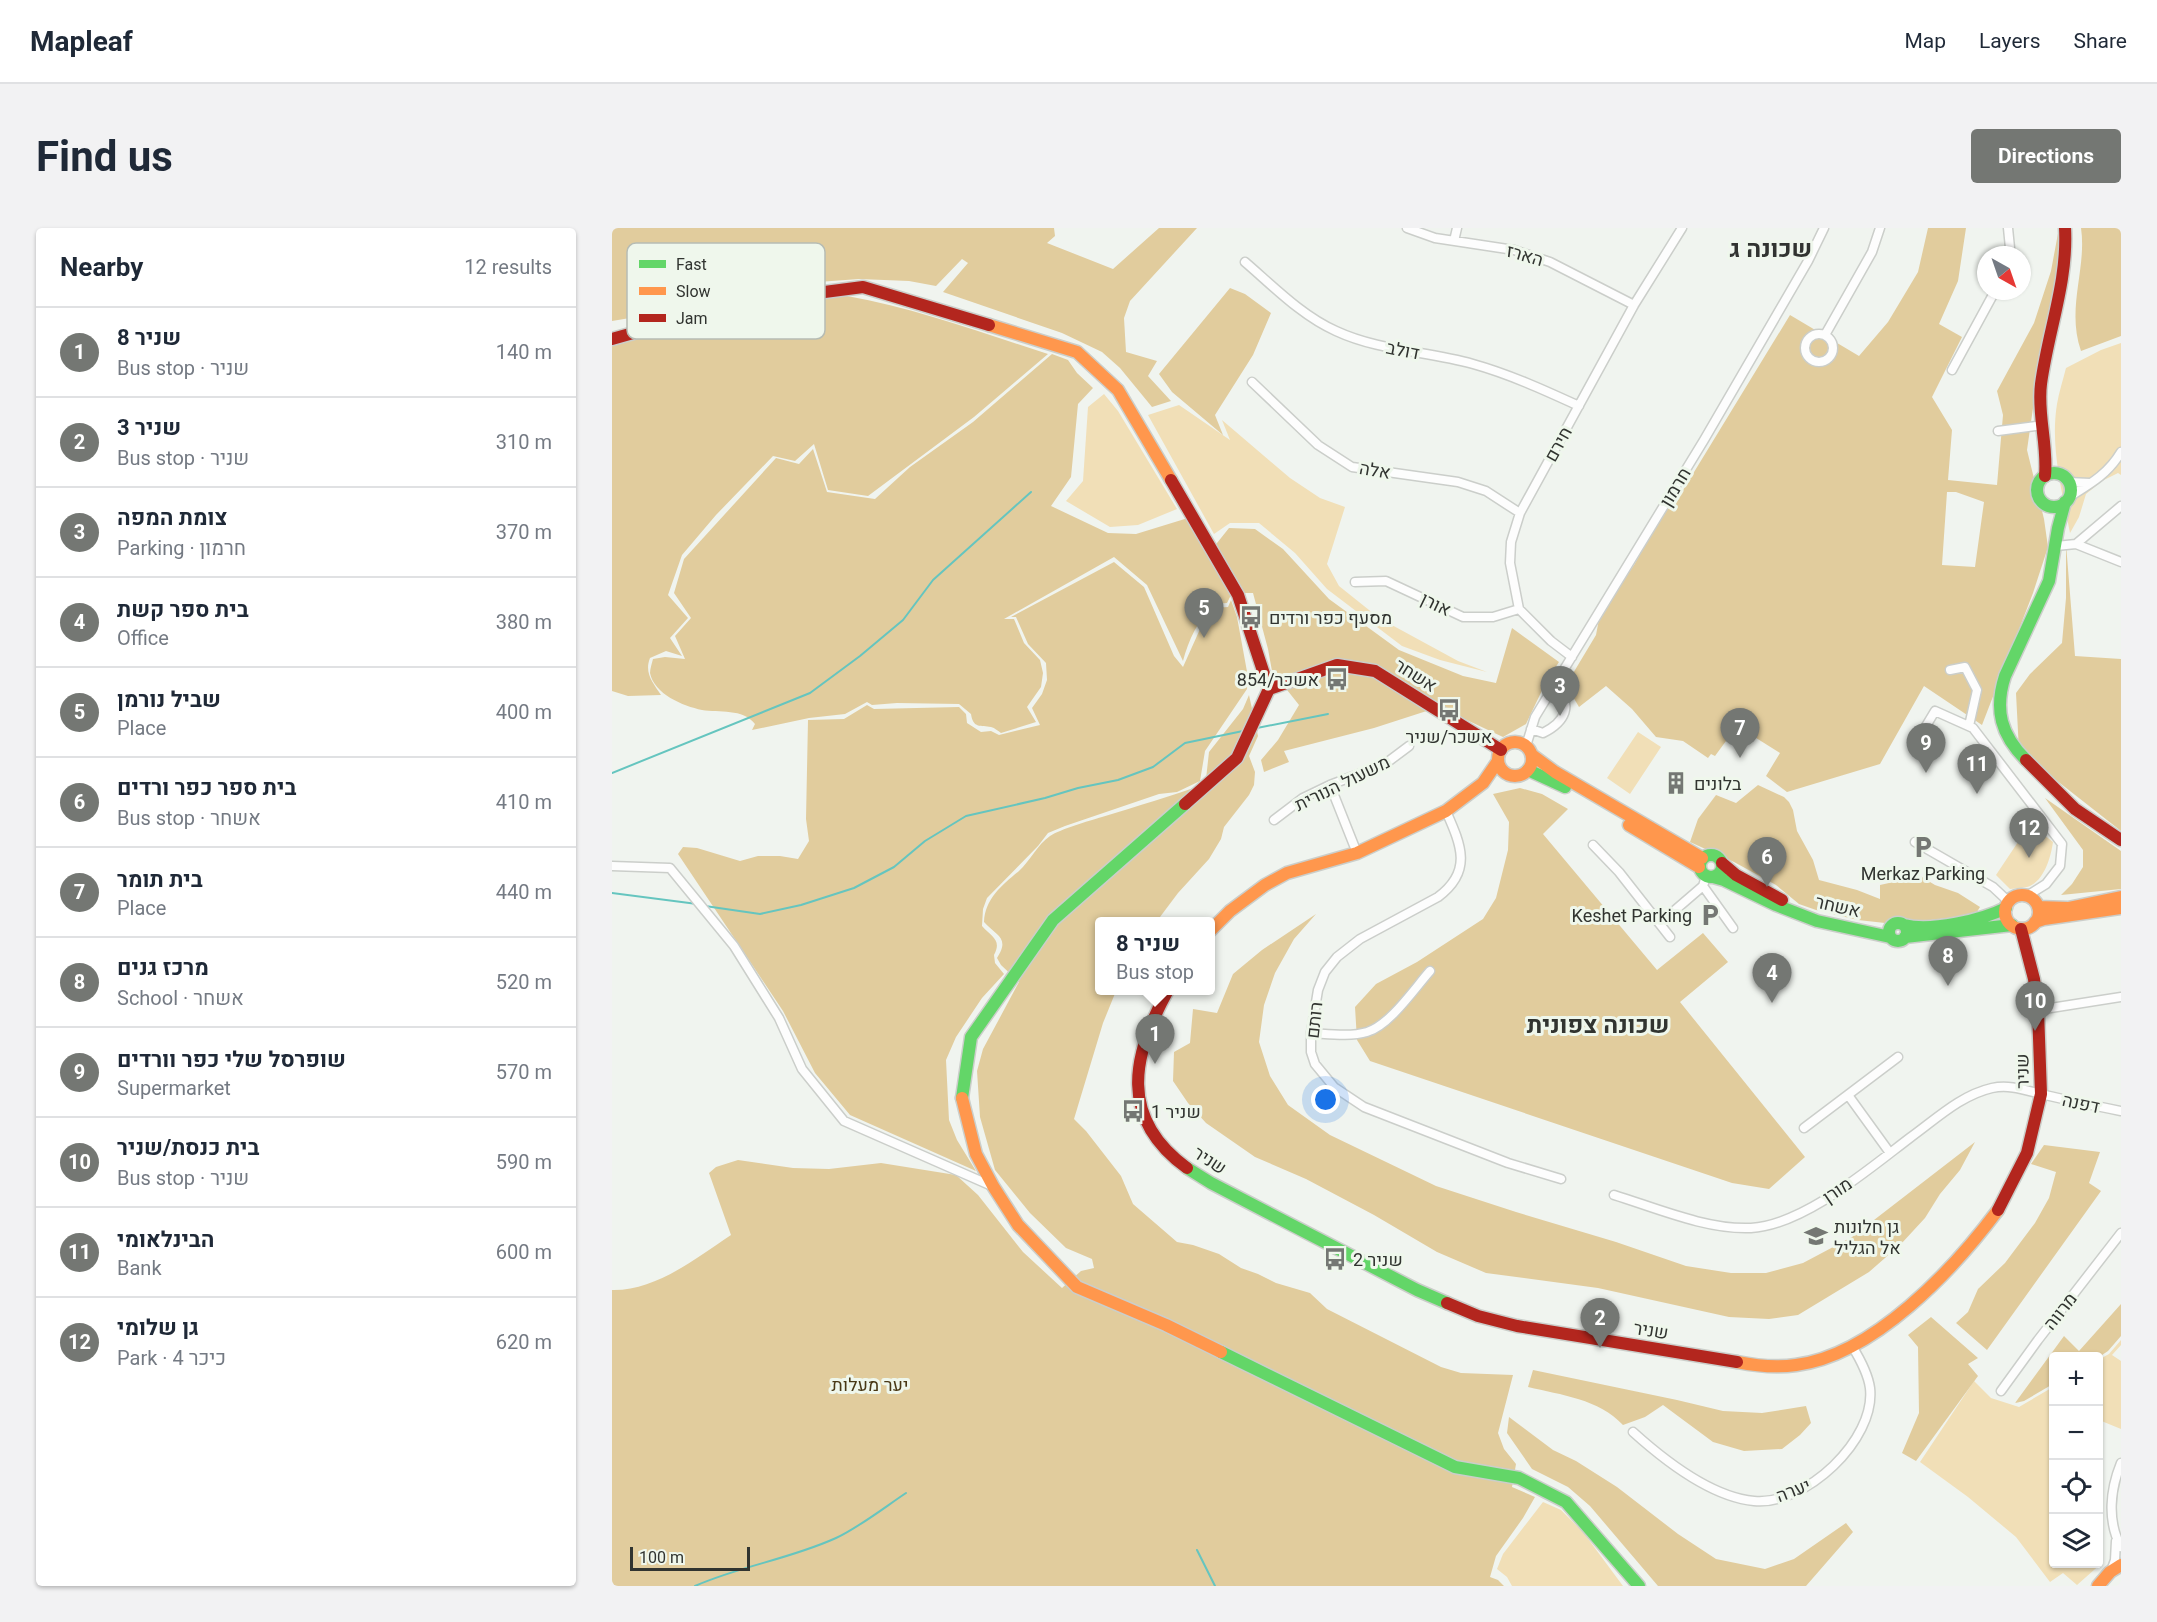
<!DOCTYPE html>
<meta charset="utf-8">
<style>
:root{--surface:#fff;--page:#f2f2f3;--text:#1f2937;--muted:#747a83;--line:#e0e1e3;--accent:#747773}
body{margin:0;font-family:Roboto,Heebo,sans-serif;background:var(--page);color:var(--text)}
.controls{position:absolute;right:18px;bottom:18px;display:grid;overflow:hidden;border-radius:6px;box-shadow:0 2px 4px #0004}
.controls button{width:54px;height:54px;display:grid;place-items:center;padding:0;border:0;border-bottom:2px solid var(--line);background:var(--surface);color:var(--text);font:30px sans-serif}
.compass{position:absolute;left:1365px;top:18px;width:54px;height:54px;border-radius:50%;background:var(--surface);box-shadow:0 2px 4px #0004;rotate:140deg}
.scale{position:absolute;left:18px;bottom:15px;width:120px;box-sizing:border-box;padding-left:6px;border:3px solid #313430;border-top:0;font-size:16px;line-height:21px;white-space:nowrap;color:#313430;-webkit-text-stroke:4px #eff7ec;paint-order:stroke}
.you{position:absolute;left:714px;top:872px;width:21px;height:21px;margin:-15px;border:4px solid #fff;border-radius:50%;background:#1a73e8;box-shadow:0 0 0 9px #1a73e833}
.badge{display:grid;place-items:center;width:39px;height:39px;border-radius:50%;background:var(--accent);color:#fff;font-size:20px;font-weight:700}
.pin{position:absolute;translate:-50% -50px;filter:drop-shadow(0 2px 3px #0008)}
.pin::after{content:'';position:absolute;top:32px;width:21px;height:18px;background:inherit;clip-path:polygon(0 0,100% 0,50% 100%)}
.popup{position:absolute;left:483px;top:689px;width:120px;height:78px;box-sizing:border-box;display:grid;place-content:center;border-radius:6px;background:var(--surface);filter:drop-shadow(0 2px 4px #0005);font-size:20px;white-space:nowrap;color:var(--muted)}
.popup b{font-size:22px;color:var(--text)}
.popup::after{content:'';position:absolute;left:50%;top:100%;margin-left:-12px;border:12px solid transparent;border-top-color:var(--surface)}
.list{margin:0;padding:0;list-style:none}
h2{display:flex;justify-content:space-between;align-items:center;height:78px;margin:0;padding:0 24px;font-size:26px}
h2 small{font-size:20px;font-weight:400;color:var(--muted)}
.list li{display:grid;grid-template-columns:39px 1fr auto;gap:18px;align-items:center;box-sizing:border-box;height:90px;padding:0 24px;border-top:2px solid var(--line)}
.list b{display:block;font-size:22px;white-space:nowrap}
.list p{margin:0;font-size:20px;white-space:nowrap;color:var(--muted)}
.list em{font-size:20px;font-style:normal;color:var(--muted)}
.icon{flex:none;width:33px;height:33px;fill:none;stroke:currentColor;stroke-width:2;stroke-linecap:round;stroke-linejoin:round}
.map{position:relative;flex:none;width:1509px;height:1358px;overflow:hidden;border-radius:6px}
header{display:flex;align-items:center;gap:36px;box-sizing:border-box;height:84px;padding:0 30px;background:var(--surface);border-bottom:2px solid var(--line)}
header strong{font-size:28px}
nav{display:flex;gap:33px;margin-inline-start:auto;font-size:21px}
.intro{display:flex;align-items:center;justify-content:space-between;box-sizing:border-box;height:144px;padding:0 36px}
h1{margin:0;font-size:42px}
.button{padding:15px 27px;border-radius:6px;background:var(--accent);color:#fff;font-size:21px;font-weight:700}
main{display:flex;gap:36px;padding:0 36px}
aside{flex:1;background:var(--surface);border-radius:6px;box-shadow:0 2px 4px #0004}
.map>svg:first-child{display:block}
.green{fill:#f1dfb7}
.forest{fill:#e1cc9d;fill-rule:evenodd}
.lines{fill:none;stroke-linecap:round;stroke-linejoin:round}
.stream{stroke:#65c5bf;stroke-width:2}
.street-casing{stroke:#cbceca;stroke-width:11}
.fast-casing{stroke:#cbceca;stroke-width:15}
.slow-casing{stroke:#cbceca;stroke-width:15}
.jam-casing{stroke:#cbceca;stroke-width:15}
.street{stroke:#fdfdfd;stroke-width:8}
.fast{stroke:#63d668;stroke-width:12}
.slow{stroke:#ff974d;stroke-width:12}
.jam{stroke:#b3261e;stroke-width:12}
.labels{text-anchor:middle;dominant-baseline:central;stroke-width:6;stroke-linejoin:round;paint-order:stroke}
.street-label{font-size:18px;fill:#313430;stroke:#eff7ec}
.poi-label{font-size:18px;fill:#313430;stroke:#eff7ec;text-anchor:start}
.park-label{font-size:18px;fill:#493815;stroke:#eff7ec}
.district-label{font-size:24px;font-weight:bold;fill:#313430;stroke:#eff7ec}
.key{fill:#eff7ec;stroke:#b6bcb4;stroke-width:1.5}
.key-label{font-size:16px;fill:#313430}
</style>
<header>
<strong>Mapleaf</strong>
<nav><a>Map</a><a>Layers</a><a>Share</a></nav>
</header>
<div class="intro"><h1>Find us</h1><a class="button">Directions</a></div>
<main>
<aside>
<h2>Nearby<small>12 results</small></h2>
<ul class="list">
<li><span class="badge">1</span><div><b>שניר 8</b><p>Bus stop · שניר</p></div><em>140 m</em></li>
<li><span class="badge">2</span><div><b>שניר 3</b><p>Bus stop · שניר</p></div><em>310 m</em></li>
<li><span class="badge">3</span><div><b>צומת המפה</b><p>Parking · חרמון</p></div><em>370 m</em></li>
<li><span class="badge">4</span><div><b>בית ספר קשת</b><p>Office</p></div><em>380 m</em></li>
<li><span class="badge">5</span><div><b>שביל נורמן</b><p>Place</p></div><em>400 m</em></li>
<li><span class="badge">6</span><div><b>בית ספר כפר ורדים</b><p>Bus stop · אשחר</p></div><em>410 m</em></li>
<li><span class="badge">7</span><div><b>בית תומר</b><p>Place</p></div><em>440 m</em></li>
<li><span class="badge">8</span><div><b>מרכז גנים</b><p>School · אשחר</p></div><em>520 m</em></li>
<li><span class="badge">9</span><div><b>שופרסל שלי כפר וורדים</b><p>Supermarket</p></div><em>570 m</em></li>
<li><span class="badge">10</span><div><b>בית כנסת/שניר</b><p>Bus stop · שניר</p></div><em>590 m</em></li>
<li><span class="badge">11</span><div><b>הבינלאומי</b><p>Bank</p></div><em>600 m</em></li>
<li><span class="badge">12</span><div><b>גן שלומי</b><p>Park · כיכר 4</p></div><em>620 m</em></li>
</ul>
</aside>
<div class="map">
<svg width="1509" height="1358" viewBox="0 0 1509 1358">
<rect width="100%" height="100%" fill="#f0f4ef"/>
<!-- green -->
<path class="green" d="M1509,115V247L1506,245L1490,253L1474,266L1467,289L1458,305C1450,263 1438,219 1445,176C1447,164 1451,152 1454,140L1489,122Z
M492,166L506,183L565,281L526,297L498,299L454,273L471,253L476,179Z
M567,177L618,212L610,192L678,250L708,270L733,279L715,336L727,358L767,390L846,433L875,444L828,432L790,418L715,361L683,325L647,295H618L602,306L536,187Z
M1026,504L1049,519L1018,566L995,550Z
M1418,596L1441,614C1439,628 1433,651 1418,658C1413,660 1404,660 1398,661L1384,647Z
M1509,1112V1117L1500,1127L1509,1133V1201L1487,1192L1486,1132L1497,1126Z
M1362,1153L1379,1170L1407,1179L1441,1159L1442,1336H1486L1487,1319L1491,1334L1465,1357L1451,1345L1438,1354L1404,1309L1356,1269L1308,1234Z
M931,1274L949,1282L971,1304L1011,1358H900L895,1349L885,1341L891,1326Z"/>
<!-- forest -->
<path class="forest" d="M0,0H442L443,8L435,15L501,41L547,0H585L518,73L512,90L514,124L545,133L536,148L559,173L540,179L508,140L490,124L450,105L331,64L356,35L350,31L324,58L297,53L247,51L165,57L36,87L0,93Z
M1316,0H1354L1346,53L1327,96L1350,109L1320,169L1340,202L1336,252L1385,257L1391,187L1385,163L1422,95L1439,43L1447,0L1449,33L1422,173L1415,222L1432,291L1436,319L1421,365L1370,497L1312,458L1268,536L1175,564L1154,548L1168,525L1125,498L1103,528L1099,526L1096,530L1071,513L1044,509L1020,481L994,458L967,479L954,457L984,407L988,386L1022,337L1049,288L1068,267L1178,87L1247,128L1276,94L1306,44ZM1335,264H1344L1372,274L1363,339L1330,337Z
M1469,0H1509V108L1469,123C1454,80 1475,41 1469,0Z
M618,60L633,66L659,85L641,127L603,187L611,207L560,164L547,146Z
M235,68C303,80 370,105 436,126L362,189L256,268L216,262L202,216L183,233L161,228L104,287L70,327L56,367L76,390L58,410L70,428L54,423L38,430C32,445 41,455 49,467L16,468L0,463V115L211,69Z
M440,126L456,132L465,145L481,160L466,176L459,249L439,278L496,305L524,306L576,290L597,325L617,300L643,301L671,321L717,371L787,422L851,448L884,455L900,400L947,434L934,454L914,496L891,509L827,479L762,500L672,523L677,534L652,544L649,532L666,512L687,477L660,443L656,421L641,365H620L615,375L602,376C587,390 576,413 571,433L535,357L502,329L392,391H402L412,415L428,432L431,445L429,459L415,479L424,494L389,505C386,503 383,500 379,499C369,497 361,501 359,486L347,476L285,475L260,477L255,474L233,486L197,490L140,502L143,496C131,480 107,485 90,482C71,478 42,466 38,445C38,441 40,435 41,431L53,429L73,431L63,408L79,390L62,365L72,331L164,230L187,236L201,221L215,264L263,271L298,239L361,194Z
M1454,316L1463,428L1509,431V603L1407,523L1404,465L1418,446L1450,415L1454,370Z
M502,334L532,359L562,428L571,439L593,390L601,380L616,379L619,372L625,389L636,449L635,461L593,523L588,553L565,564L547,566L453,598L436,605L426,618L375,670L371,681L370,698C380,709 390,712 382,727L383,735L392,746L370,770L344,809L334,832L337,892L345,912L364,943L238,887L203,845L171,783L66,626L71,619L85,620L128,633L146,628H168L186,631L197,613L194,591L196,492L232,491L255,477L262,481L347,479L354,486L355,495L369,504L379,503L387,507L428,497L420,480L430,466L435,452L434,435L416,416L404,389H399Z
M637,467L646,508L637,528L643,544L642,557L637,567L612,599L609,611L597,631L566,665L545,693L488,694V762L504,763L491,795L462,891L474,903L509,948L521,976L565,1014L581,1017L607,1026L629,1040L646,1046L664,1055L698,1065L715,1081L829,1139L849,1145L901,1147L886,1205L892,1221L904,1236L900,1259L923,1269L911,1290L884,1328L878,1349L886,1352L892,1358H0V1062C44,1063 84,1030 119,1007L97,945L104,939L126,932L181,940L217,941L269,935L344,947L366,967L411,1024L450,1060L469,1043L482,1040L480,1031L454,1020L418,985L383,942L368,889L365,843L371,821L407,754L389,737L385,730C398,710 385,708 372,694C373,671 390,657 407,643C418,633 425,617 438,608C449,601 476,593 490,589C525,578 561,568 595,555L594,551L597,524L631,481Z
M1146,557L1172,569L1177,574L1181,582L1185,603L1201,632L1207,652L1245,662L1268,671V657L1286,653L1303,645L1323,657L1346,665L1368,679L1363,687L1292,695H1273L1246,692L1204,682L1187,676L1164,657L1122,634L1078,614L1086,591L1104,567L1124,575Z
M908,560L930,566L956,581L931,606L1045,742L1091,705L1116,734L1068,774L1193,929L1157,961L1120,955L758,833L745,812L743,779L764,756L805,734L871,691L884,670L896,622L897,594L881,566Z
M1433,570L1509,623V661L1449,667L1460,656L1471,639V622Z
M704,686L682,711L663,745L652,777L647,814L658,848L676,877L718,907L824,958L904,984L1004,1014L1074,1038L1119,1045H1154L1191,1035L1240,1009L1363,914L1348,942L1328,966L1313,990L1289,1016L1257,1044L1186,1087L1157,1091L1117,1089L986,1060L874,1045L825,1024L762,987L694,951L643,929L594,895L576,875L561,853L562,824L578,815L581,781L605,785L621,746L650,722Z
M1432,917L1488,924L1477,955L1489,963L1375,1122L1344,1095L1356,1084L1366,1061L1393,1035L1423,995L1437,970L1444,944L1419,936Z
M1509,1076V1108L1496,1123L1487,1129L1442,1128L1441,1156L1412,1173L1403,1175L1452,1108L1467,1123Z
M1319,1089L1366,1130L1356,1136L1366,1148L1304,1233L1290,1225L1307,1185L1306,1119L1296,1107Z
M921,1142L1065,1172L1111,1183L1150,1185L1194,1178L1199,1195L1188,1207L1170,1221L1132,1223L1101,1214L1051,1177L1033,1189L1011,1197C987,1171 949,1167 916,1159Z
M897,1189L941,1222L964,1233L1005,1259L1066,1306L1104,1331L1153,1341L1182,1331L1234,1295L1241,1304L1194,1358H1046L978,1278L956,1259L920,1241L895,1205Z"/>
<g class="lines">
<!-- stream -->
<path class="stream" d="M645,500L716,486
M0,545L198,465L248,428L291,392L321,352L419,264
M0,665L85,676
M93,678L148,686L189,677L242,660L282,639L313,613L354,588L433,570L466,560L506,552L541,539L573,515L631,503
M585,1322L603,1358
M83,1358C128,1338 178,1331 224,1310C246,1300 273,1279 294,1265"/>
<!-- street casing -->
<g class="street-casing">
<path id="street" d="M795,0L823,10L902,22L938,34L1022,77
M842,13L845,0
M1396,27L1398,20L1396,0
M633,34C661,58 690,88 724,103C767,123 815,123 861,136C897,146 932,162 967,178
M1193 120a14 14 0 1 1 28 0a14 14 0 1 1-28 0Z
M1213,107L1260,24L1268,0
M1340,142L1383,63
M640,154L706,217L740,239L846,254L874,263L908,285
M1386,203L1431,197
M1456,254L1478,255
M1457,269C1478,256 1496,246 1509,224
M1464,316L1509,334
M1444,318L1464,316L1509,278
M743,354L774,353L851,389H881L907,381
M960,429L939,413L907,381L898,335L899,314L908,285L1022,77L1070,0
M1338,442L1353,439L1365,462L1357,498
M919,501L931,505C953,494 962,477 943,458
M1311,503L1323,483L1361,500L1450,616L1448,638L1434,656L1415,668
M914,518L923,489L1092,212L1196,33L1212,0
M718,557L745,625
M834,583C849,617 861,643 826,669L748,711L725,729L713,744L706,762L699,805V824L703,836L722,859L752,879L896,935L949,951
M662,592L691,570L718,557L773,536L797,518
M1303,614L1381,659L1397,674
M981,617L1007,644L1058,709
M0,638L58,640L122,718L167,790L190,841L232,893L380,958
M1091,658L1121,700
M1048,695L1091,658L1094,648
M1426,782L1509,769
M699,805C717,806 738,809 755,804C778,797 802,761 818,743
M1236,867L1278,925
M1192,900L1286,829
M1002,967C1044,980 1095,1002 1139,1000C1192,997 1258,940 1299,909C1324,891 1349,867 1380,860C1399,856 1415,863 1433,867C1459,873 1484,878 1509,883
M1389,1163L1426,1112L1509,1005
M1021,1204C1052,1232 1099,1269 1142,1273C1193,1278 1264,1212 1258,1160C1256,1145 1248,1131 1240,1118
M1509,1235C1498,1262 1495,1293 1509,1319
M1499,1343L1503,1332L1504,1313"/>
</g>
<!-- fast casing -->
<g class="fast-casing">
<path id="fast" d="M1425 262a17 17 0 1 1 34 0a17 17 0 1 1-34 0Z
M1414,532C1389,507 1382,482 1393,448L1437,353L1446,300L1453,274
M916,542L953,559
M1088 638a11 11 0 1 1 22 0a11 11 0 1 1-22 0Z
M1101,649L1112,652L1164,677L1205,693L1278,709
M1277 704a9 9 0 1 1 18 0a9 9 0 1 1-18 0Z
M1292,697C1319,704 1370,692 1394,680
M1293,709L1400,697
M350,870L359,809L441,692L573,576
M575,940L599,955L805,1062L835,1075
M609,1124L843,1239L907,1250L954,1274L1027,1358"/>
</g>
<!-- slow casing -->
<g class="slow-casing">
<path id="slow" d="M377,97L465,124L506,162L559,252
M886 531a17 17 0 1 1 34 0a17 17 0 1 1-34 0Z
M920,527L943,544L1090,630
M1017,597L1087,639
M1393 684a17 17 0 1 1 34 0a17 17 0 1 1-34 0Z
M1426,679L1456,680L1509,669
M1423,694L1432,691L1509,680
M598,703L618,683L653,657L675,645L745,625L834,583L871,555L886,533
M350,870L364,926L381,958L406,997L465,1059L554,1097L609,1124
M1125,1134C1145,1138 1164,1140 1184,1137C1262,1127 1341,1042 1386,982
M1486,1358L1498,1344L1509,1337"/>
</g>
<!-- jam casing -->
<g class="jam-casing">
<path id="jam" d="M0,111L128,75L251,59L377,97
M1433,248C1436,217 1425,186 1429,156C1436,103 1456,54 1453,0
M559,252L626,367L657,461L625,530L573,576
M657,461L725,437L763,443L889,522
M1414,532L1463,581L1509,612
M1110,635L1124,647L1170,672
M556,762C520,827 506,890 575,940
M1386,982L1415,925L1429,866L1426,782L1422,751L1409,701
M835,1075L866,1088L905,1098L1125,1134"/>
</g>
<!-- street -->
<use href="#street" class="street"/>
<!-- fast -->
<use href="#fast" class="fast"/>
<!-- slow -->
<use href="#slow" class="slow"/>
<!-- jam -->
<use href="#jam" class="jam"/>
</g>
<!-- icons -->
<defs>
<g id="bus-bare" transform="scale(1.8)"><path d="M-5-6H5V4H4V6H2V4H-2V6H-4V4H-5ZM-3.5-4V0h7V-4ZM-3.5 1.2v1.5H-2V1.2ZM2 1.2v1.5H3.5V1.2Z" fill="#747773" stroke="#eff7ec" stroke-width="2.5" paint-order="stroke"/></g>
<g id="building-bare" transform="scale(1.8)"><path d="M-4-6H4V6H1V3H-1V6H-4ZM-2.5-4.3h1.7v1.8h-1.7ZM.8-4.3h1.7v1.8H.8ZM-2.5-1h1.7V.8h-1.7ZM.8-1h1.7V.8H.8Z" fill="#747773" stroke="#eff7ec" stroke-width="2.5" paint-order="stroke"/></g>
<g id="parking-bare" transform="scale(1.8)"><path d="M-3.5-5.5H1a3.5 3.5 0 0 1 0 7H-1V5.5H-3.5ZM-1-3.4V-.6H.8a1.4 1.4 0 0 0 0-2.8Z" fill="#747773" stroke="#eff7ec" stroke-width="2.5" paint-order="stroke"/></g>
<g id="school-bare" transform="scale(1.8)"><path d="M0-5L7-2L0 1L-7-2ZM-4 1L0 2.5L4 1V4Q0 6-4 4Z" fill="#747773" stroke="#eff7ec" stroke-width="2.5" paint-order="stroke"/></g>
</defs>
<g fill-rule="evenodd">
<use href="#bus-bare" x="639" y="389"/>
<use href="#bus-bare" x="725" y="451"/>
<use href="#bus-bare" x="837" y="482"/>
<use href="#building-bare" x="1064" y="555"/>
<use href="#parking-bare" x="1311" y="619"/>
<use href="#parking-bare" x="1098" y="687"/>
<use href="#bus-bare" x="521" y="883"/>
<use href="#school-bare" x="1204" y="1008"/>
<use href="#bus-bare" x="723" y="1031"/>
</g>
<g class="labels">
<!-- street labels -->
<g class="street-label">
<text transform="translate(913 27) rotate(16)">הארז</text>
<text transform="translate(791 122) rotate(11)">דולב</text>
<text transform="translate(946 216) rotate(-61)">חירם</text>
<text transform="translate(763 242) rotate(10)">אלה</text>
<text transform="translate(1063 259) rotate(-59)">חרמון</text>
<text transform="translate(824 376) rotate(26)">אורן</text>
<text transform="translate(804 447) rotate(32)">אשחר</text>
<text transform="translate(730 555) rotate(-26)">משעול הנורית</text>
<text transform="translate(1226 678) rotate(13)">אשחר</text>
<text transform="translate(702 792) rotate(-84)">רותם</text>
<text transform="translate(1410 843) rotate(-91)">שניר</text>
<text transform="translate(1469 875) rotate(12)">דפנה</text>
<text transform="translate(598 932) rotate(33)">שניר</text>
<text transform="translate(1225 962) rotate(-34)">מורן</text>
<text transform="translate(1448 1083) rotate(-52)">מרווה</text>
<text transform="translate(1039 1102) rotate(9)">שניר</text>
<text transform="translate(1181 1262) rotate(-21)">יערה</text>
</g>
<!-- poi labels -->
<g class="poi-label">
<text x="657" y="389">מסעף כפר ורדים</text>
<text x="707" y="451" text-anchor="end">אשכר/854</text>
<text x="837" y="508" text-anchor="middle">אשכר/שניר</text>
<text x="1082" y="555">בלונים</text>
<text x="1311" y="645" text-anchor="middle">Merkaz Parking</text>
<text x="1080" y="687" text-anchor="end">Keshet Parking</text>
<text x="539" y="883">שניר 1</text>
<text x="1222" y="998">גן חלונות<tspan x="1222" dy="21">אל הגליל</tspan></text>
<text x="741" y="1031">שניר 2</text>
</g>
<!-- park labels -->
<g class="park-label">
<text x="258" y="1156">יער מעלות</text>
</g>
<!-- district labels -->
<g class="district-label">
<text x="1159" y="21">שכונה ג</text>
<text x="986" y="797">שכונה צפונית</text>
</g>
</g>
<!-- legend -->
<rect x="15" y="15" width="198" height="96" rx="9" class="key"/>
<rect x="27" y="32" width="27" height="8" fill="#63d668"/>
<rect x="27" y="59" width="27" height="8" fill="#ff974d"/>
<rect x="27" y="86" width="27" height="8" fill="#b3261e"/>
<g class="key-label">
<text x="64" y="42">Fast</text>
<text x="64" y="69">Slow</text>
<text x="64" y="96">Jam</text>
</g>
</svg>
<div class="controls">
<button>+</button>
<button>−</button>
<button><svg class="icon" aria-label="locate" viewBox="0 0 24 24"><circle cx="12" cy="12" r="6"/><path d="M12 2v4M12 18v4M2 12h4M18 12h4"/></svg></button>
<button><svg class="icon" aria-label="layers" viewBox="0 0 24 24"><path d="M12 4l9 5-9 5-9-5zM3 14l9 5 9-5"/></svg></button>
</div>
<svg class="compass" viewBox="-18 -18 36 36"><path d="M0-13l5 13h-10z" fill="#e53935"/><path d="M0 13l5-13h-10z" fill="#747a83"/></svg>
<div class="scale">100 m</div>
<div class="you"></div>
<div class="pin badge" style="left:543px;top:836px">1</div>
<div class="popup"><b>שניר 8</b>Bus stop</div>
<div class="pin badge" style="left:988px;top:1120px">2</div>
<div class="pin badge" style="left:948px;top:488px">3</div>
<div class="pin badge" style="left:1160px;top:775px">4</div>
<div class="pin badge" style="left:592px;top:410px">5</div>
<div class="pin badge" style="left:1155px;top:659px">6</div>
<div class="pin badge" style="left:1128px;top:530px">7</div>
<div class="pin badge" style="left:1336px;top:758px">8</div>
<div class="pin badge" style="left:1314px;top:545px">9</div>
<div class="pin badge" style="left:1423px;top:803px">10</div>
<div class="pin badge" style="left:1365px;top:566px">11</div>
<div class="pin badge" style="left:1417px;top:630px">12</div>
</div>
</main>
